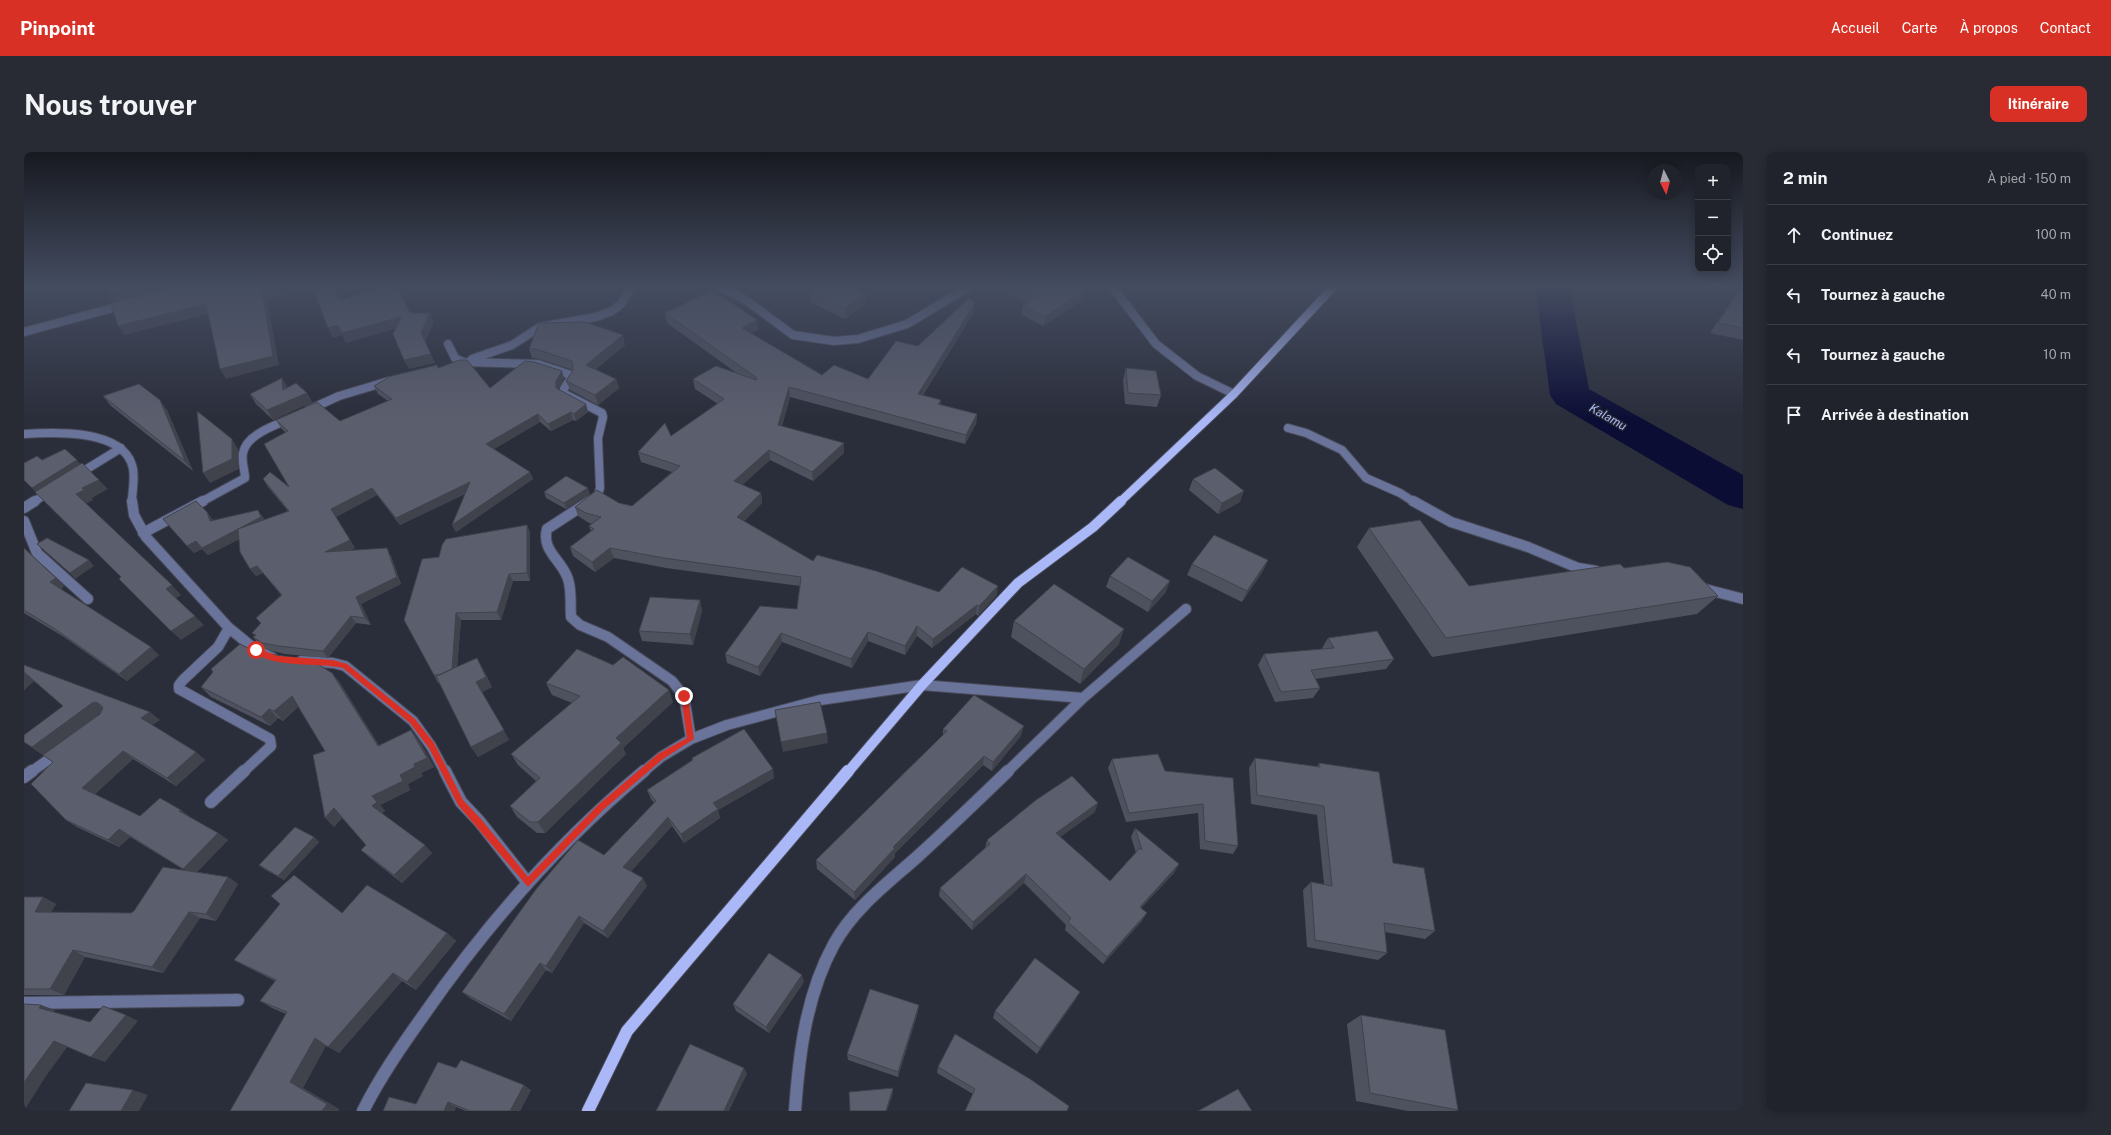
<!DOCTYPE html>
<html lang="fr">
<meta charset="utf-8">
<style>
:root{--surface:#20222c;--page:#282a34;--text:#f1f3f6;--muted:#a2a4a9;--line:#3d3f48;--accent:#d93025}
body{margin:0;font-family:"Public Sans",sans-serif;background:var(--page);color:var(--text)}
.controls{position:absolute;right:12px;top:12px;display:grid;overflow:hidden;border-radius:8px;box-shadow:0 2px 10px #0003}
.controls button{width:36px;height:36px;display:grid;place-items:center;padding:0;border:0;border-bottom:1px solid var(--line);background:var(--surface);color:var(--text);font:20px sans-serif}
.compass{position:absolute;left:1623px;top:12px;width:36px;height:36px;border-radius:50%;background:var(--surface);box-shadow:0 2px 10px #0003;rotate:174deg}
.stop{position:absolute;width:12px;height:12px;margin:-9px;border:3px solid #d93025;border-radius:50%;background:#fff}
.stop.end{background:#d93025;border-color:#fff;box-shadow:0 1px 4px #0008}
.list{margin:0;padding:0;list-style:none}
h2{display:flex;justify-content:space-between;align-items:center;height:52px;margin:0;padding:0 16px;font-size:17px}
h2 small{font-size:13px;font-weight:400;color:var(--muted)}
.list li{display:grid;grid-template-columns:26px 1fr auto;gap:12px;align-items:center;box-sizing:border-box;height:60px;padding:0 16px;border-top:1px solid var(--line)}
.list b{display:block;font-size:15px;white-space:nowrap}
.list em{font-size:13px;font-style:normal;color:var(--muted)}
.icon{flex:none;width:22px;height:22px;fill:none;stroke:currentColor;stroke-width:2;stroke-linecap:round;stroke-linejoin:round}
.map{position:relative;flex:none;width:1719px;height:959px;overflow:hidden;border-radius:8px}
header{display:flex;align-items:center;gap:24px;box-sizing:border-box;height:56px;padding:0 20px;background:var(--accent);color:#fff}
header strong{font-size:19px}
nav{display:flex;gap:22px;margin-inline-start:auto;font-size:14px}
.intro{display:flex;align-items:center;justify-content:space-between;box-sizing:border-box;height:96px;padding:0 24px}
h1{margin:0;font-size:28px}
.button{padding:10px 18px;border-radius:8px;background:var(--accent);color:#fff;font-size:14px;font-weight:700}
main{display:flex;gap:24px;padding:0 24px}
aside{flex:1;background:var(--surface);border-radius:8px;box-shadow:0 2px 10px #0003}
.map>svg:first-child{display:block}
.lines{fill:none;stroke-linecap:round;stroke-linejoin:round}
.river{fill:#0b0d34;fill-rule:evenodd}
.minor-far2-casing{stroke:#474a57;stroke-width:10}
.minor-far1-casing{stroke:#474a57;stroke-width:12}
.minor-casing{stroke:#474a57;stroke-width:14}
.major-far2-casing{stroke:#474a57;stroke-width:10}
.major-far1-casing{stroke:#474a57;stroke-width:12}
.major-casing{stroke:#474a57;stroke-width:14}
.minor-far2{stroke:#6a739a;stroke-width:8}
.minor-far1{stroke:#6a739a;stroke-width:10}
.minor{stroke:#6a739a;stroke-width:12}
.major-far2{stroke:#aab8f8;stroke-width:8}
.major-far1{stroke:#aab8f8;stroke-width:10}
.major{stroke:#aab8f8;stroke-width:12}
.wall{fill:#4e515e;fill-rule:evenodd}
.shaded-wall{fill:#40424c}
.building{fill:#5b5e6d;stroke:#40424c}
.route{fill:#d93025}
.labels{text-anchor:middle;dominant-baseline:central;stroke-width:3;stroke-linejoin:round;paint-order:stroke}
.water-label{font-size:12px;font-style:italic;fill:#adbbf6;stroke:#212430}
</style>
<header>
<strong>Pinpoint</strong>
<nav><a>Accueil</a><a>Carte</a><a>À propos</a><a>Contact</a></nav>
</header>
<div class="intro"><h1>Nous trouver</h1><a class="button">Itinéraire</a></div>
<main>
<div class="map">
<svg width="1719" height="959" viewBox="0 0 1719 959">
<rect width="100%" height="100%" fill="#2a2d3a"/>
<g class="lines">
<!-- river -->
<path class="river" d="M1511,133H1545L1565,237L1719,323V357L1704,353L1532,252L1526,243Z"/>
<!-- minor-far2 casing -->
<g class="minor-far2-casing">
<path id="minor-far2" d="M692,133L722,148L769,183L810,189L834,187L883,172L948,133
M1087,133L1132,192L1173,224L1210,242
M0,180L100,153
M424,192L431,206L439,210L514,212L547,223C547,230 539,234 539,241L578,261L579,265L574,286L576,336L574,343L564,350
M448,207L488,193L516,175L572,165L588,159L597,152L609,133
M284,258L315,244L365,229
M1264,276L1282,281L1318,298L1342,326L1376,341L1390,350
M0,282C30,280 97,277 108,313C112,324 108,338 108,350
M53,323L97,296
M10,350L27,338
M177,350L221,326C221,318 217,309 219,301C222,283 251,273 266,267"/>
</g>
<!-- minor-far1 casing -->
<g class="minor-far1-casing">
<path id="minor-far1" d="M108,349L110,363L122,385L205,476L194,495L159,528L155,533V537L246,587L247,594L219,620
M566,349L523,377C517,399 538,408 544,427C548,439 546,453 547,465L556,473L584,485L648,529L660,544L667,587
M1389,349L1427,370L1504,395L1554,416L1572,419
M0,356L11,349
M0,369L13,401L64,447
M119,381L179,349
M1677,436L1719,447
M205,476L232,498L249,506
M277,509L309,511L321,514L389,569L407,594L421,620
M7,620L35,600
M619,620L637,605L667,587L703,573L796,548L898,533L1059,546
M983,620L1059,546L1162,457"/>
</g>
<!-- minor casing -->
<g class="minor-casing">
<path id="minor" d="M421,619L437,650L455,669L504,731
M0,625L8,619
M187,650L220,619
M0,851L214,848
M339,959C356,925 377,895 399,864C462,773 535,690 620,619
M771,959C775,902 782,843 810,792C830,756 864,731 893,705C924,677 954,648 984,619"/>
</g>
<!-- major-far2 casing -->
<g class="major-far2-casing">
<path id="major-far2" d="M1096,350L1210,242L1311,133"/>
</g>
<!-- major-far1 casing -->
<g class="major-far1-casing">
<path id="major-far1" d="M824,620L898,533L994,431L1069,375L1097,349"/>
</g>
<!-- major casing -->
<g class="major-casing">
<path id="major" d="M564,959L603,879L824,619"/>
</g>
<!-- minor-far2 -->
<use href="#minor-far2" class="minor-far2"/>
<!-- minor-far1 -->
<use href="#minor-far1" class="minor-far1"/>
<!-- minor -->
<use href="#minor" class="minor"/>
<!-- major-far2 -->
<use href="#major-far2" class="major-far2"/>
<!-- major-far1 -->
<use href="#major-far1" class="major-far1"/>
<!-- major -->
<use href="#major" class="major"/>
</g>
<!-- wall -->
<path class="wall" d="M960,133H1053L1062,137L1060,147L1019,174L998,163L999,153L1004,150Z
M1718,133H1719V188L1686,181Z
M785,139L842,141V152L821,167L786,150Z
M950,160L899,243L917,248L916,253L953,262L952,272L941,292L766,245L758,274L820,301L789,329L746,308L718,333L737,341L738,351L720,369L789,409L915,440L973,443L954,464L952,462L908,496L893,484L881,503L844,489L828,516L758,490L736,524L703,511L701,502L773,457L776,434L642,416L590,406L571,420L549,404L546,395L567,379L565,374L568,372L565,371L554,364L551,355L595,351L608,354L648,320L617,310L614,300L647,284L694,252L671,237L669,227L714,222L643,171L641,161L734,178L727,181L798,223L844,227L894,194Z
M601,193L571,218L592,227L595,236L574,253L546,238L542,229L549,218L516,207L508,206L505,197Z
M414,216L466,236L540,226L534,237L564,260L552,269L549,268L527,279L516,270L470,297L506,320L509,327L432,380L428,373L441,342L376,373L353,343L312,365L331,396L325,399L367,404L377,432L337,452L347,473L332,471L304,506L261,502L244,498L236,493L229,485L231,484L228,481L237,472L232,466L257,443L239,421L232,424L226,417L215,387L184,403L178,397L170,401L139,367L183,360L189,369L239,365L240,368L264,359L244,335L239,327L265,335L261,280L257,276L252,268L316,269L364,249L354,242L350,234Z
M1102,216L1137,243L1133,255L1101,252L1099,228Z
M264,236L283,241L288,250L249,268L232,252L226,242Z
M79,244L143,258L169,319L87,254Z
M1169,327L1216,350L1194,362L1165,338Z
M520,340L566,342L542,357L522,346Z
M503,373L506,381V429H489L477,468H437L433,515L459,517L468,535L458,540L485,588L454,605L447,595L415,531H414L410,523L415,405Z
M1345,376L1445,434L1600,416L1694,444L1673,462L1408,505L1333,395Z
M0,396L40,434L37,437L135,503L103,529L40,485L0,461Z
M1244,408L1239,419L1218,450L1163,423L1168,412Z
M1086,424L1142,440L1124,460L1082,435Z
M676,448L678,459L669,493L618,489L615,479Z
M990,469L1095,492L1056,532L987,485Z
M1304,486L1370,507L1362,517L1291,527L1296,536L1289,546L1251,550L1234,513L1240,502L1298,497V496Z
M232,500L308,521L316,531L355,594L395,588L410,615L397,621L399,624L384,632L386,638L356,653L361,659L358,661L408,701L378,731L346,706L337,698L342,693L318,666L310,675L301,599L274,555L259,569L254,566L246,574L187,545L177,535Z
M0,513L136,568L128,573L172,600L181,608L152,634L109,607L71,642L116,664L157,658L166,665L194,681L204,688L173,720L204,725L214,732L192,769L176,766L139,821L61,805L40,843H0V745H19L32,752L27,760L107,761L110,759L160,718L106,685L95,695L53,675L42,668L29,610L0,590L39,554L10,529L0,538ZM76,561V562L50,580Z
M522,531L649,550L599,596L602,602L521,681H513L493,665L486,654L512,629L494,613L487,602L548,551L528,543Z
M919,577L997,584L968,619L959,613L871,701V705L831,748L793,717L792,708L919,583Z
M668,606L750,626L694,658L696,666L660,691L648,674L607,719L623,734L584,786L560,771L528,821L522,818L487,869L446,846L438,840L580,703L630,651L627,647L623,638L668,608Z
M1231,606L1293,615L1295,611L1369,711L1411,779L1401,787L1361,780L1363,801L1354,808L1283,795L1279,738L1287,730L1300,732L1293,663L1227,652L1225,616Z
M1088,607L1141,619L1209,626L1214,694L1209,702L1176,697L1174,661L1102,670L1084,616Z
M1071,660L1036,685L1086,729L1112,701L1107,685L1111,676L1155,712L1150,721L1117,756L1118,769L1079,812L1041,778L1042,773L1000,731L948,778L915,744L916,736L961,696L963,688Z
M290,685L295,690L260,728L240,717L235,713Z
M318,761L423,781L432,789L392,838L378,829L315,901L302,893L279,936L315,957L314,959H206L262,862L248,856L236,849L251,829L223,815L210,808Z
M780,830L745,881L712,859L709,852Z
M1052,847L1013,902L969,866L971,859Z
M894,860L874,925L824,908L823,902Z
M1337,863L1434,958L1432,959H1384L1332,949L1323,872Z
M914,915L1045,954L949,942L913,921Z
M507,938L496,959H442L432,955L392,952Z"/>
<!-- shaded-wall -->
<path class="shaded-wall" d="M112,133H154L90,150L83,141Z
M259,133H290L291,136L243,148L255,213L202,227L196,217L238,139Z
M310,133H312L319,157L314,148Z
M1062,137L1060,147L1019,174L1021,165Z
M842,141V152L821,167V156Z
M951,151L950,160L893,251L894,242Z
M182,152L188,161L101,183L94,174Z
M406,161L410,170L401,190L397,181Z
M377,165L381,174L322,191L318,183L309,186L304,176L314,173Z
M733,168L734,178L719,185L718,176Z
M599,183L601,193L564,223L562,213Z
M407,202L411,211L385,217L380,208Z
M538,219L540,226L534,237V244L532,236V229Z
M258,226L264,236L259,238Z
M592,227L595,236L574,253L571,243Z
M765,235L766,245L755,283L754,273Z
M283,241L288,250L249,268L243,258Z
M136,248L143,258L169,319L161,309Z
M562,252L564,260L552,269L550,262Z
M547,260L549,268L527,279L524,272Z
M514,262L516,270L465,300L462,292Z
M953,262L952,272L941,292L942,283Z
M208,287L214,297L215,317L186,331L179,321Z
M820,291V301L789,329L788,320Z
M745,298L746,308L712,339L710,329Z
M53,308L58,314L13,341L8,336Z
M506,320L509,327L432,380L428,373Z
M75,328L84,337L68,346L69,348L62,352L52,342L58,336Z
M446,330L450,337L376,373L372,366Z
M348,336L353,343L312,365L331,396L307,408L301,400L307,357Z
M564,336L566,342L542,357L540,351Z
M1220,339L1216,350L1194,362L1198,351Z
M737,341L738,351L714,374L713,365Z
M234,358L239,365L242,373L214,377Z
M183,360L189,368L193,377L186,369Z
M503,373L506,381V429L503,421Z
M214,377L220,385L184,403L178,396Z
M172,389L178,397L170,401L163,394Z
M363,396L367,404L377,432L337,452L347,473L341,466L332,445Z
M586,396L590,406L571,420L568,410Z
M65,408L70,414L51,427L46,421Z
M1244,408L1239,419L1218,450L1223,439Z
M233,414L239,421L232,424L226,417Z
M485,422L489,429L477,468L473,460Z
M32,426L40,434L35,438L26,430Z
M1146,429L1142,440L1124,460L1128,449Z
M148,433L157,443L151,447L142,437Z
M974,434L973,443L954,464L955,454Z
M676,448L678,459L669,493L666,482Z
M953,453L952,462L908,496L909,487Z
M432,461L437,468L432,528L428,521Z
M171,464L180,473L157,488L147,479Z
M327,464L332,471L304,506L299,499Z
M893,474V484L881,503V494Z
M1100,477L1095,492L1056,532L1060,517Z
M844,480V489L828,516L827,507Z
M757,481L758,490L736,524L734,515Z
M127,495L135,503L103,529L95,522Z
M453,506L459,517L468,535L458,540L485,588L454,605L447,595Z
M0,520L11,528L0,538Z
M308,521L316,531L362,604L354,594Z
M645,538L649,550L599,596L602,602L521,681L514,670L592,586Z
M268,544L276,553L259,569L250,559Z
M72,550L82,559L78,560L19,603L8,595L68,551Z
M245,557L254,566L246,574L237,565Z
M126,560L136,568L126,574L117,566Z
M1000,574L997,584L968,619L969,610Z
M387,578L395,588L410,615L397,621L399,624L384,632L386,638L356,653L361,659L356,663L348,654V644L390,612Z
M803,581L804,591L759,600L757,590Z
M99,599L109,607L69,643L58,636Z
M172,600L181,608L152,634L143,626Z
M960,604L959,613L871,701V705L831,748L830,740L869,695Z
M749,617L750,626L694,658L696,666L660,691L657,682L689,651Z
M1074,651L1071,660L1029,690L1032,681Z
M310,656L319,665L310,675L301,666Z
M157,658L166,665L155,659Z
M644,665L648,674L604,723L599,715Z
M95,677L106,685L95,695L84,688Z
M194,681L204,688L169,724L159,717Z
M290,685L295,690L260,728L254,724Z
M401,693L408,701L378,731L370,723Z
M1155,712L1150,721L1111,763L1116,755Z
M1002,722L1000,731L948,778L949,770Z
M204,725L214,732L192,769L182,762Z
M619,726L623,734L584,786L579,779Z
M19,745L32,752L23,767L11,760Z
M165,760L176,766L139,821L128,815Z
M1123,761L1118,769L1079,812L1083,805Z
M555,764L560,771L528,821L522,814Z
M423,781L432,789L392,838L383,830Z
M49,798L61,805L40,843L26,837Z
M516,811L522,818L487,869L480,862Z
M369,821L378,829L315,901L304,895Z
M778,823L780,830L745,881L742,875Z
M1056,840L1052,847L1013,902L1016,896Z
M17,853L31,858L29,862L15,856Z
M895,853L894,860L874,925V920Z
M102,863L114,869L81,910L67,905Z
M291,886L303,892L279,936L315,957L314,959H298L266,930Z
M30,889L44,894L22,924L0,959V931L8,919Z
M720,916L723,922L705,959H700Z
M500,933L507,938L496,959H486Z
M869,936V942L863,959H862Z
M109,938L124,943L115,959H97Z
M424,950L432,955L431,959H420Z"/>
<!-- building -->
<path class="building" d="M81,133H112L83,141Z
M155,133H259L238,139L249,204L196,217L182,152L94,174L87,151Z
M288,133H310L314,148L366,133H372L386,161H406L397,181L407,202L380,208L369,182L377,165L318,181L314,173L304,176Z
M793,133H826L842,141L821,156L785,139Z
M985,133H1053L1062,137L1021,165L999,153L1014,144Z
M1719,133V176L1694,171Z
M689,138L733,168L718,176L798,223L810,213L844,227L872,189L894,194L945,146L951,151L894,242L917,248L914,252L953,262L942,283L765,235L754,273L820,291L788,320L745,298L710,329L737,341L713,365L789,409L793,403L852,419L915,440L938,415L974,434L955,454L953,453L909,487L893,474L881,494L844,480L827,507L757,481L734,515L701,502L736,454L773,457L777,425L640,406L586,396L568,410L546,395L570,377L565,374L577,365L562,361L551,355L569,341L573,338L595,351L608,354L656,314L614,300L641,271L647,284L700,247L669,227L692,214L732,228L733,226L641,161Z
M561,170L599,183L562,213L592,227L571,243L542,229L549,218L548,209L512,197H505L515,171Z
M436,208H443L466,236L501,209L510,210L538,219L532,229V236L562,252L550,262L547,260L524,272L514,262L462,292L506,320L428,373L446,330L372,366L348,336L307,357L326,388L301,400L363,396L373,425L332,445L341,466L327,464L299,499L255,494L238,491L229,485L232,483L228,481L237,471L232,466L258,443L233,414L226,417L216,400L214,377L178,396L172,389L163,394L139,367L172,349L183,360L186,369L234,358L237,365L214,377L265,359L239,327L246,320L265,335L240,292L264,279L252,268L293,250L316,269L368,247L350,234L367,224L413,213L414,216Z
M1102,216L1132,219L1137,243L1104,241Z
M258,226L259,238L272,231L283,241L243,258L226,242Z
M115,232L136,248L161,309L79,244Z
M173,259L208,287V307L179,321Z
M41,297L53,308L8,336L0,328V311L13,304L18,308Z
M58,311L75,328L58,336L60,338L52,342L148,433L142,437L171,464L147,479L95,427L97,425L11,340Z
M1191,316L1220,339L1198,351L1169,327Z
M542,324L564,336L540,351L520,340Z
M1396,368L1445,434L1596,412L1600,416L1643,410L1666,415L1694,444L1422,486L1345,376Z
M503,373V421L485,422L473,460L432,461L428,517L416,523H410L380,468L398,407L415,405L418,393L422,387Z
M1190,383L1244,408L1223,439L1168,412Z
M23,386L65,408L46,421L13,392Z
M0,396L32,426L26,430L127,495L95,522L31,477L0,458Z
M1104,405L1146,429L1128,449L1086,424Z
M1030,432L1100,477L1060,517L990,469Z
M626,445L676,448L666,482L615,479Z
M1353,479L1370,507L1287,518L1296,536L1257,540L1240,502L1310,496L1304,486Z
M216,492L232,500L287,508L308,521L354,594L387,578L403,606L390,612L391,615L376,623L379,629L348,644L353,650L348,654L401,693L370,723L337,698L342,693L310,656L301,666L289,603L301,599L268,544L250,559L245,557L237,565L177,535L189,520L187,517Z
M553,497L589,513L599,505L645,538L592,586L597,591L514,670H506L486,654L516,626L487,602L556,544L522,531Z
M453,506L462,525L452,530L480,578L447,595L412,524Z
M0,513L126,560L117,566L172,600L143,626L99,599L58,636L116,664L136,646L157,658L155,659L194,681L159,717L95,677L84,688L42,668L7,632L29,610L19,603L76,562L79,556L77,553L72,550L68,551L8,595L0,590V583L39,554L0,520Z
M950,543L1000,574L969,610L960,604L869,695L871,696L830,740L792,708L923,579L919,577Z
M796,550L803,581L757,590L751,558Z
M720,577L749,617L689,651L694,657L657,682L644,665L599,715L619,726L579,779L555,764L522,814L516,811L480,862L438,840L513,736L554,688L580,703L632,649L623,638L669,608L668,606Z
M1134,602L1141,619L1209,626L1214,694L1181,689L1179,652L1105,661L1088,607Z
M1231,606L1296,615L1295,611L1355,620L1369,711L1400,716L1411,779L1360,771L1363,801L1291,788L1287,730L1308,734L1300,654L1233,643Z
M1048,624L1074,651L1032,681L1086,729L1116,696L1118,698L1111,676L1155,712L1116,755L1123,761L1083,805L1044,770L1047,766L1002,722L949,770L916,736L966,692L963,688L1012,648Z
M271,675L290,685L254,724L235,713Z
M139,715L204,725L182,762L165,760L128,815L49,798L26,837H0V745H19L11,760L107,761L110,759Z
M270,723L318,761L343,733L423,781L383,830L369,821L304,895L291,886L266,930L303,952L298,959H206L263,860L236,849L252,828L210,808L256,752L247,744Z
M745,801L778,823L742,875L709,852Z
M1011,806L1056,840L1016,896L971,859Z
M846,837L895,853L874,920L823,902Z
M0,852L17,853L15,856L66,870L79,854L102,863L67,905L30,889L8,919L0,931Z
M1337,863L1421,878L1434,958L1346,941Z
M931,882L1006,927L1045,954L1043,959H941L951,937L914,915Z
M666,892L720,916L700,959H632Z
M437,908L500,933L486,959H446L424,950L420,959H359L365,945L392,952L414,910L432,916Z
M62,931L109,938L97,959H45Z
M869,936L862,959H826L825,940Z
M1214,937L1228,959H1174Z"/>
<!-- sky -->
<linearGradient id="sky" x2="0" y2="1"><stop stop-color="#171920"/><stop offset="0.5" stop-color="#444c60"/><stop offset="1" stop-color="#444c60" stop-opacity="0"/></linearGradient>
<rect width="1719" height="268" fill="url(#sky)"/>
<!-- route -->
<path class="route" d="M232,496L254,504L309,508L323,512L391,567L410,591L439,648L457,667L504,725L574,653L634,602L663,586L657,544L660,541L664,544L670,587L639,607L579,658L504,735L434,653L405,596L386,571L319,516C296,510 244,517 229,498Z"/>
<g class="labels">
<!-- water labels -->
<g class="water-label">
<text transform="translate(1584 265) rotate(30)">Kalamu</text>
</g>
</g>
</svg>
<div class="controls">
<button>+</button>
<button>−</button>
<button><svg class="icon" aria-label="locate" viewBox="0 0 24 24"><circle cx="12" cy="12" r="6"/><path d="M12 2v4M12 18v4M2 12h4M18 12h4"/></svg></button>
</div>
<svg class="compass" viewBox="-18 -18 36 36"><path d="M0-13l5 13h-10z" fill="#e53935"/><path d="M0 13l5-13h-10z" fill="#a2a4a9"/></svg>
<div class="stop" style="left:232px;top:498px"></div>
<div class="stop end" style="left:660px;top:544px"></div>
</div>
<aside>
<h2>2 min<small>À pied · 150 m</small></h2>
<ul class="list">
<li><svg class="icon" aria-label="ahead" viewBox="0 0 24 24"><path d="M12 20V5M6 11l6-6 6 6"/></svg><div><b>Continuez</b></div><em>100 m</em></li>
<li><svg class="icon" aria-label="left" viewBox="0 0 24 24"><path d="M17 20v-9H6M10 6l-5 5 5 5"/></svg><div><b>Tournez à gauche</b></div><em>40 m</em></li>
<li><svg class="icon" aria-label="left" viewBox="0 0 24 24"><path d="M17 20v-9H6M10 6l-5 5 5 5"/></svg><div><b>Tournez à gauche</b></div><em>10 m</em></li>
<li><svg class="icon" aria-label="arrive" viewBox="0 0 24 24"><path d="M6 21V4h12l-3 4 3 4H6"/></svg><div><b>Arrivée à destination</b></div></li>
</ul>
</aside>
</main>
